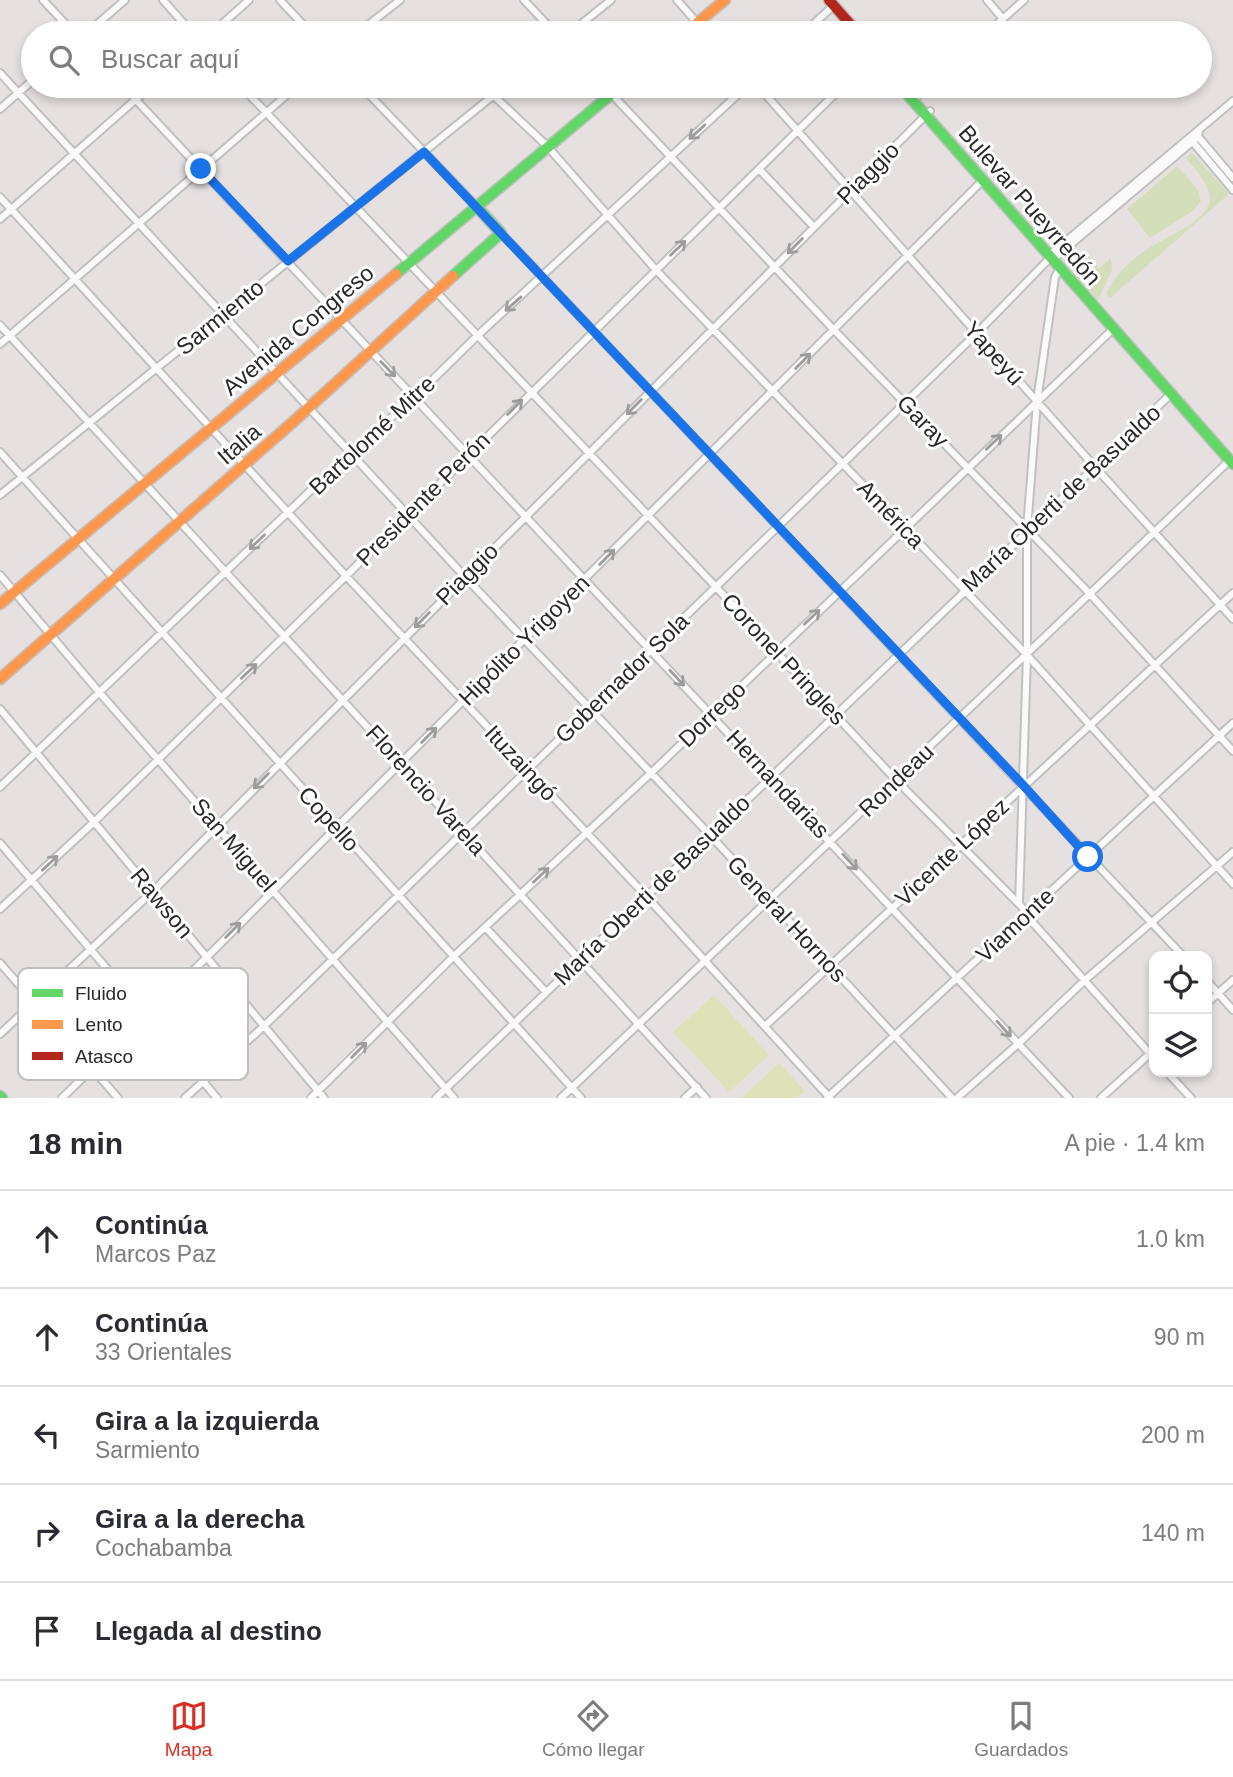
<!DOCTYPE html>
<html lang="es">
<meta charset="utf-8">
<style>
:root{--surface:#fff;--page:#f7f7f7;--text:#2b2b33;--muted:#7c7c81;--line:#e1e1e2;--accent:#d93025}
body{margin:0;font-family:Helvetica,sans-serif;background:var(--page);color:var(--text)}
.controls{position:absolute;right:21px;bottom:21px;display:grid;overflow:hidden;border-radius:14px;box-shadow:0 4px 10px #0003}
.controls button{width:63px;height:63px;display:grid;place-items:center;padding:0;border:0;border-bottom:2px solid var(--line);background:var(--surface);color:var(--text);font:35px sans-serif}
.stop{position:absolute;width:21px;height:21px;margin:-16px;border:5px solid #1a73e8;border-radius:50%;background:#fff}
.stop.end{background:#1a73e8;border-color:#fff;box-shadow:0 2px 7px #0008}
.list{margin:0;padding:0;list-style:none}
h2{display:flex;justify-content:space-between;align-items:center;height:91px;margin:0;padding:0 28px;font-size:30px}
h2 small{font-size:23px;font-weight:400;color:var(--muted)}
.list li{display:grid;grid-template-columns:46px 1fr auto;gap:21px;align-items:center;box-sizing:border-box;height:98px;padding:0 28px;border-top:2px solid var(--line)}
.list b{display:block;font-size:26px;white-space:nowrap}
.list p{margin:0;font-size:23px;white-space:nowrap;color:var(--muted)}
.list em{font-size:23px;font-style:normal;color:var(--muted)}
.icon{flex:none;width:38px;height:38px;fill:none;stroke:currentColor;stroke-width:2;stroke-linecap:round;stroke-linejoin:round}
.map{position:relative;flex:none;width:1233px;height:1098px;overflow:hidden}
.search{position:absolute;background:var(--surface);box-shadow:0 4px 10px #0003;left:21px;right:21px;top:21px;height:77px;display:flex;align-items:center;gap:18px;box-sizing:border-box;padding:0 24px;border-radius:38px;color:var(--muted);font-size:26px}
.sheet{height:581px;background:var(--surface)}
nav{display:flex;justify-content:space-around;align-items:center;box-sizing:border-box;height:98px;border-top:2px solid var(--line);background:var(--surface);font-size:19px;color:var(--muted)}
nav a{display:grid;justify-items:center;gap:4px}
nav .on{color:var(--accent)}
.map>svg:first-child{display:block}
.green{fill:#d4debb}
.pitch{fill:#dfe2b9}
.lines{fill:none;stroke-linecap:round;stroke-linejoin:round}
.street-casing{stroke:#c0c0c0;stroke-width:10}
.fast-casing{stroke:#c0c0c0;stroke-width:13}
.slow-casing{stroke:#c0c0c0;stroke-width:13}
.jam-casing{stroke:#c0c0c0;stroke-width:13}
.street{stroke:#fbfafa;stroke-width:6}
.fast{stroke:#63d668;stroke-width:10}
.slow{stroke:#ff974d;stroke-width:10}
.jam{stroke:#b3261e;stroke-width:10}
.oneway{stroke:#9c9c9c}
.route{stroke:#1a73e8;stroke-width:9}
.labels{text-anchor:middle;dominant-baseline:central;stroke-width:6;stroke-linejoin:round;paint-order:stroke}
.street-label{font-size:23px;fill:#292929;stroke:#fff}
.key{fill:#fff;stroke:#bfbfbf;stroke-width:2}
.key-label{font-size:19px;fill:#292929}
</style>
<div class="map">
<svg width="1233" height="1098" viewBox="0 0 1233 1098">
<rect width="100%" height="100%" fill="#e6e1e0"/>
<!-- green -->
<path class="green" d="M1192,153L1229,194L1110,298L1106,294C1114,275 1130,261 1146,250C1163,238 1208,222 1210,200C1211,185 1195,169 1186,158Z
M1177,166L1198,190L1201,201L1193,211L1150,238L1127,209Z
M1063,255L1079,258L1087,255L1099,268L1111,258L1112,270L1098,300L1063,260Z"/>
<!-- pitch -->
<path class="pitch" d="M714,995L769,1055L729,1092L673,1032Z
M779,1063L805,1091L797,1098H741Z"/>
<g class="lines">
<!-- street casing -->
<g class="street-casing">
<path id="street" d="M43,0L74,33
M163,0L192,33
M280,0L311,33
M524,0L555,33
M677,0L706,33
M987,0L1003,19
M87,33L125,0
M212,33L249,0
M358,33L400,0
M570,33L611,0
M804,33L834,5
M987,33L1024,0
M0,73L465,577L710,835L952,1098
M123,86L1069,1098
M241,86L716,587L896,780L1022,907L1026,915L1154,1058
M361,86L476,206
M604,86L834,330L1090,594L1233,751
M758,86L1095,467L1233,619
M493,95L547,146L656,270L1027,655L1233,884
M913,100L928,86
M0,109L33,80
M1196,134L1233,178
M1192,141L1233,190
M759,169L814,227
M0,197L346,576L646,896L830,1098
M0,219L151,86
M501,233L1183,956
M1050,258L1053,252L1233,101
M0,325L706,1098
M0,344L297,86
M0,452L581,1098
M0,495L505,86
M0,575L99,692L454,1098
M0,709L324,1098
M0,787L351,452L415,397L477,336L747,86
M0,843L217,1098
M1019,904L1027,655V529L1037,401L1055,277L1060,268
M0,909L94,822L346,576L843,86
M485,927L546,992
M0,963L118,1098
M1207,981L1233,1010
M1207,1003L1233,980
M765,1026L1233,593
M0,1034L152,892L930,111
M1167,1072L1191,1098
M62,1098L207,957L983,180
M185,1098L264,1026L976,334L1050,258L1057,256L1198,137L1199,130
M311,1098L454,956L651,773L1113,329
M436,1098L1172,393
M561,1098L1230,460
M685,1098L697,1087
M827,1098L1233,723
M957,1098L1018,1044L1085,980L1233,852
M1101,1098L1154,1050"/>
</g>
<!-- fast casing -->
<g class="fast-casing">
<path id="fast" d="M900,86L1233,464
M396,274L621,86
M453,276L501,233L476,206
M0,1096L2,1098"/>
</g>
<!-- slow casing -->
<g class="slow-casing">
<path id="slow" d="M685,33L725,0
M0,604L396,274
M0,679L293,422L453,276"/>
</g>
<!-- jam casing -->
<g class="jam-casing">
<path id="jam" d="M829,0L858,33"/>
</g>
<!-- street -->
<use href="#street" class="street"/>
<!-- fast -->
<use href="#fast" class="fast"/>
<!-- slow -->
<use href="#slow" class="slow"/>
<!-- jam -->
<use href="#jam" class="jam"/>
</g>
<!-- one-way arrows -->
<defs><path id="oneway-shaft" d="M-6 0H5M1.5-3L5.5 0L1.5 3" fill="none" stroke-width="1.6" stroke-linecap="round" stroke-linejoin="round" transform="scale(1.75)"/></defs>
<g class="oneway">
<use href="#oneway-shaft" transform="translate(697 132) rotate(138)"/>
<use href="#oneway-shaft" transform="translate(795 246) rotate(135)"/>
<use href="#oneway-shaft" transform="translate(678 248) rotate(-44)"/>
<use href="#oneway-shaft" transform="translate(513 304) rotate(138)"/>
<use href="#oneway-shaft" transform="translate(803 361) rotate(-45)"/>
<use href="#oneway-shaft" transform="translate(388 369) rotate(46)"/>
<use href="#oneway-shaft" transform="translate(515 407) rotate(-45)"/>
<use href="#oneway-shaft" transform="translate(634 407) rotate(135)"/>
<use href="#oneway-shaft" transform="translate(994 442) rotate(-44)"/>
<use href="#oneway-shaft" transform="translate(257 542) rotate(136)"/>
<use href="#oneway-shaft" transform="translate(607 557) rotate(-45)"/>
<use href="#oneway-shaft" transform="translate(812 617) rotate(-43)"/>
<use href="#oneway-shaft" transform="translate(422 620) rotate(135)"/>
<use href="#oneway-shaft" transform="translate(249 671) rotate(-44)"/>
<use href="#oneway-shaft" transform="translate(677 678) rotate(47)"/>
<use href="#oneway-shaft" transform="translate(429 735) rotate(-45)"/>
<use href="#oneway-shaft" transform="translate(261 781) rotate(135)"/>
<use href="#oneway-shaft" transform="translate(850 862) rotate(47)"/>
<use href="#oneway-shaft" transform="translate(50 863) rotate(-43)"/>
<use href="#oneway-shaft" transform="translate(541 875) rotate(-43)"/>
<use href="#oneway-shaft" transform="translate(233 930) rotate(-45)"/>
<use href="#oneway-shaft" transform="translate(1004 1029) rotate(48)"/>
<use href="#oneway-shaft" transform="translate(359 1050) rotate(-45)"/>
</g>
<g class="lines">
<!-- route -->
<path class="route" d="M201,169L288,261L424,152L1023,785L1088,857"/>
</g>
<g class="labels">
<!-- street labels -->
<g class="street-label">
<text transform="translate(868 173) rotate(-45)">Piaggio</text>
<text transform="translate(1030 205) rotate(49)">Bulevar Pueyrredón</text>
<text transform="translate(220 317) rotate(-39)">Sarmiento</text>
<text transform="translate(298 330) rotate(-40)">Avenida Congreso</text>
<text transform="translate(994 353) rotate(48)">Yapeyú</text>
<text transform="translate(923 421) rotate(46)">Garay</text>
<text transform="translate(372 435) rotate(-43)">Bartolomé Mitre</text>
<text transform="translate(239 444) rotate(-41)">Italia</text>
<text transform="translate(1061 498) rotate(-43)">María Oberti de Basualdo</text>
<text transform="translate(423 499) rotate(-45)">Presidente Perón</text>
<text transform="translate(891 514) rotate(46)">América</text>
<text transform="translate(467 574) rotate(-45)">Piaggio</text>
<text transform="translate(524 640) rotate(-45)">Hipólito Yrigoyen</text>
<text transform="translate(784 659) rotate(47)">Coronel Pringles</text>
<text transform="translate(622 678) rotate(-44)">Gobernador Sola</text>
<text transform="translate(712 714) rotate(-44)">Dorrego</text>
<text transform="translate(521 763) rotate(47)">Ituzaingó</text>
<text transform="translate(896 780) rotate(-44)">Rondeau</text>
<text transform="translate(778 784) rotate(47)">Hernandarias</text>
<text transform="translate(426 790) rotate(48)">Florencio Varela</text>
<text transform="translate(329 819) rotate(48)">Copello</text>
<text transform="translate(234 845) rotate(49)">San Miguel</text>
<text transform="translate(952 852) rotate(-43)">Vicente López</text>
<text transform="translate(652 890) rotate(-44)">María Oberti de Basualdo</text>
<text transform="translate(162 903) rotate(50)">Rawson</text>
<text transform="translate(787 919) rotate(47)">General Hornos</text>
<text transform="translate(1015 925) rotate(-43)">Viamonte</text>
</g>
</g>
<!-- legend -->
<rect x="18" y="968" width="230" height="112" rx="10" class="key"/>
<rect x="32" y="989" width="31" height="8" fill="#63d668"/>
<rect x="32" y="1020" width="31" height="9" fill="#ff974d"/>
<rect x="32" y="1052" width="31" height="8" fill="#b3261e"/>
<g class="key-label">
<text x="75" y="1000">Fluido</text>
<text x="75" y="1031">Lento</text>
<text x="75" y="1063">Atasco</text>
</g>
</svg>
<div class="controls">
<button><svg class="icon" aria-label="locate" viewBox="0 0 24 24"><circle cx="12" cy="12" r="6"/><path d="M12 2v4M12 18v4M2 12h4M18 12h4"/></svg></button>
<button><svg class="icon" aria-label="layers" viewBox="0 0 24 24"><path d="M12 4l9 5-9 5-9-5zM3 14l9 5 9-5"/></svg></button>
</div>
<div class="stop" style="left:1088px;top:857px"></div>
<div class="stop end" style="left:201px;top:169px"></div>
<div class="search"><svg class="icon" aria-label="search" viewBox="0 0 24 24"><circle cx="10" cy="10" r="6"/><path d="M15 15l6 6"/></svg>Buscar aquí</div>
</div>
<section class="sheet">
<h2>18 min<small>A pie · 1.4 km</small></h2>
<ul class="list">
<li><svg class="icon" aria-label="ahead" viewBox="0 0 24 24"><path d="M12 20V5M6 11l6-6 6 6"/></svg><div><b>Continúa</b><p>Marcos Paz</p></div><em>1.0 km</em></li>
<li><svg class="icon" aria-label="ahead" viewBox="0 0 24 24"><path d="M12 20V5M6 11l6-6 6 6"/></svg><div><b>Continúa</b><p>33 Orientales</p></div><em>90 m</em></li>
<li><svg class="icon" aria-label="left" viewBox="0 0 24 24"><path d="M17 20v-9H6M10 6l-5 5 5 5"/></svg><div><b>Gira a la izquierda</b><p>Sarmiento</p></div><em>200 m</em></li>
<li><svg class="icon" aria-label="right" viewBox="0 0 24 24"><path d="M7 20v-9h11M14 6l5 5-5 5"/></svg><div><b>Gira a la derecha</b><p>Cochabamba</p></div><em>140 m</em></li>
<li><svg class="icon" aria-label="arrive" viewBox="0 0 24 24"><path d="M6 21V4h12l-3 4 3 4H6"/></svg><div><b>Llegada al destino</b></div></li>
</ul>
</section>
<nav>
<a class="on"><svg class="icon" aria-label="map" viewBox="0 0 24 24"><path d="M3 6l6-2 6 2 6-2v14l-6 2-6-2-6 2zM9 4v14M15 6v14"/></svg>Mapa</a>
<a><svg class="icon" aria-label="directions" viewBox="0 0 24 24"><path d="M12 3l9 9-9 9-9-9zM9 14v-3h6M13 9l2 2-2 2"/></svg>Cómo llegar</a>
<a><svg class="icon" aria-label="saved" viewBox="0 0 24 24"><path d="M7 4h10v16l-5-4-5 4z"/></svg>Guardados</a>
</nav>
